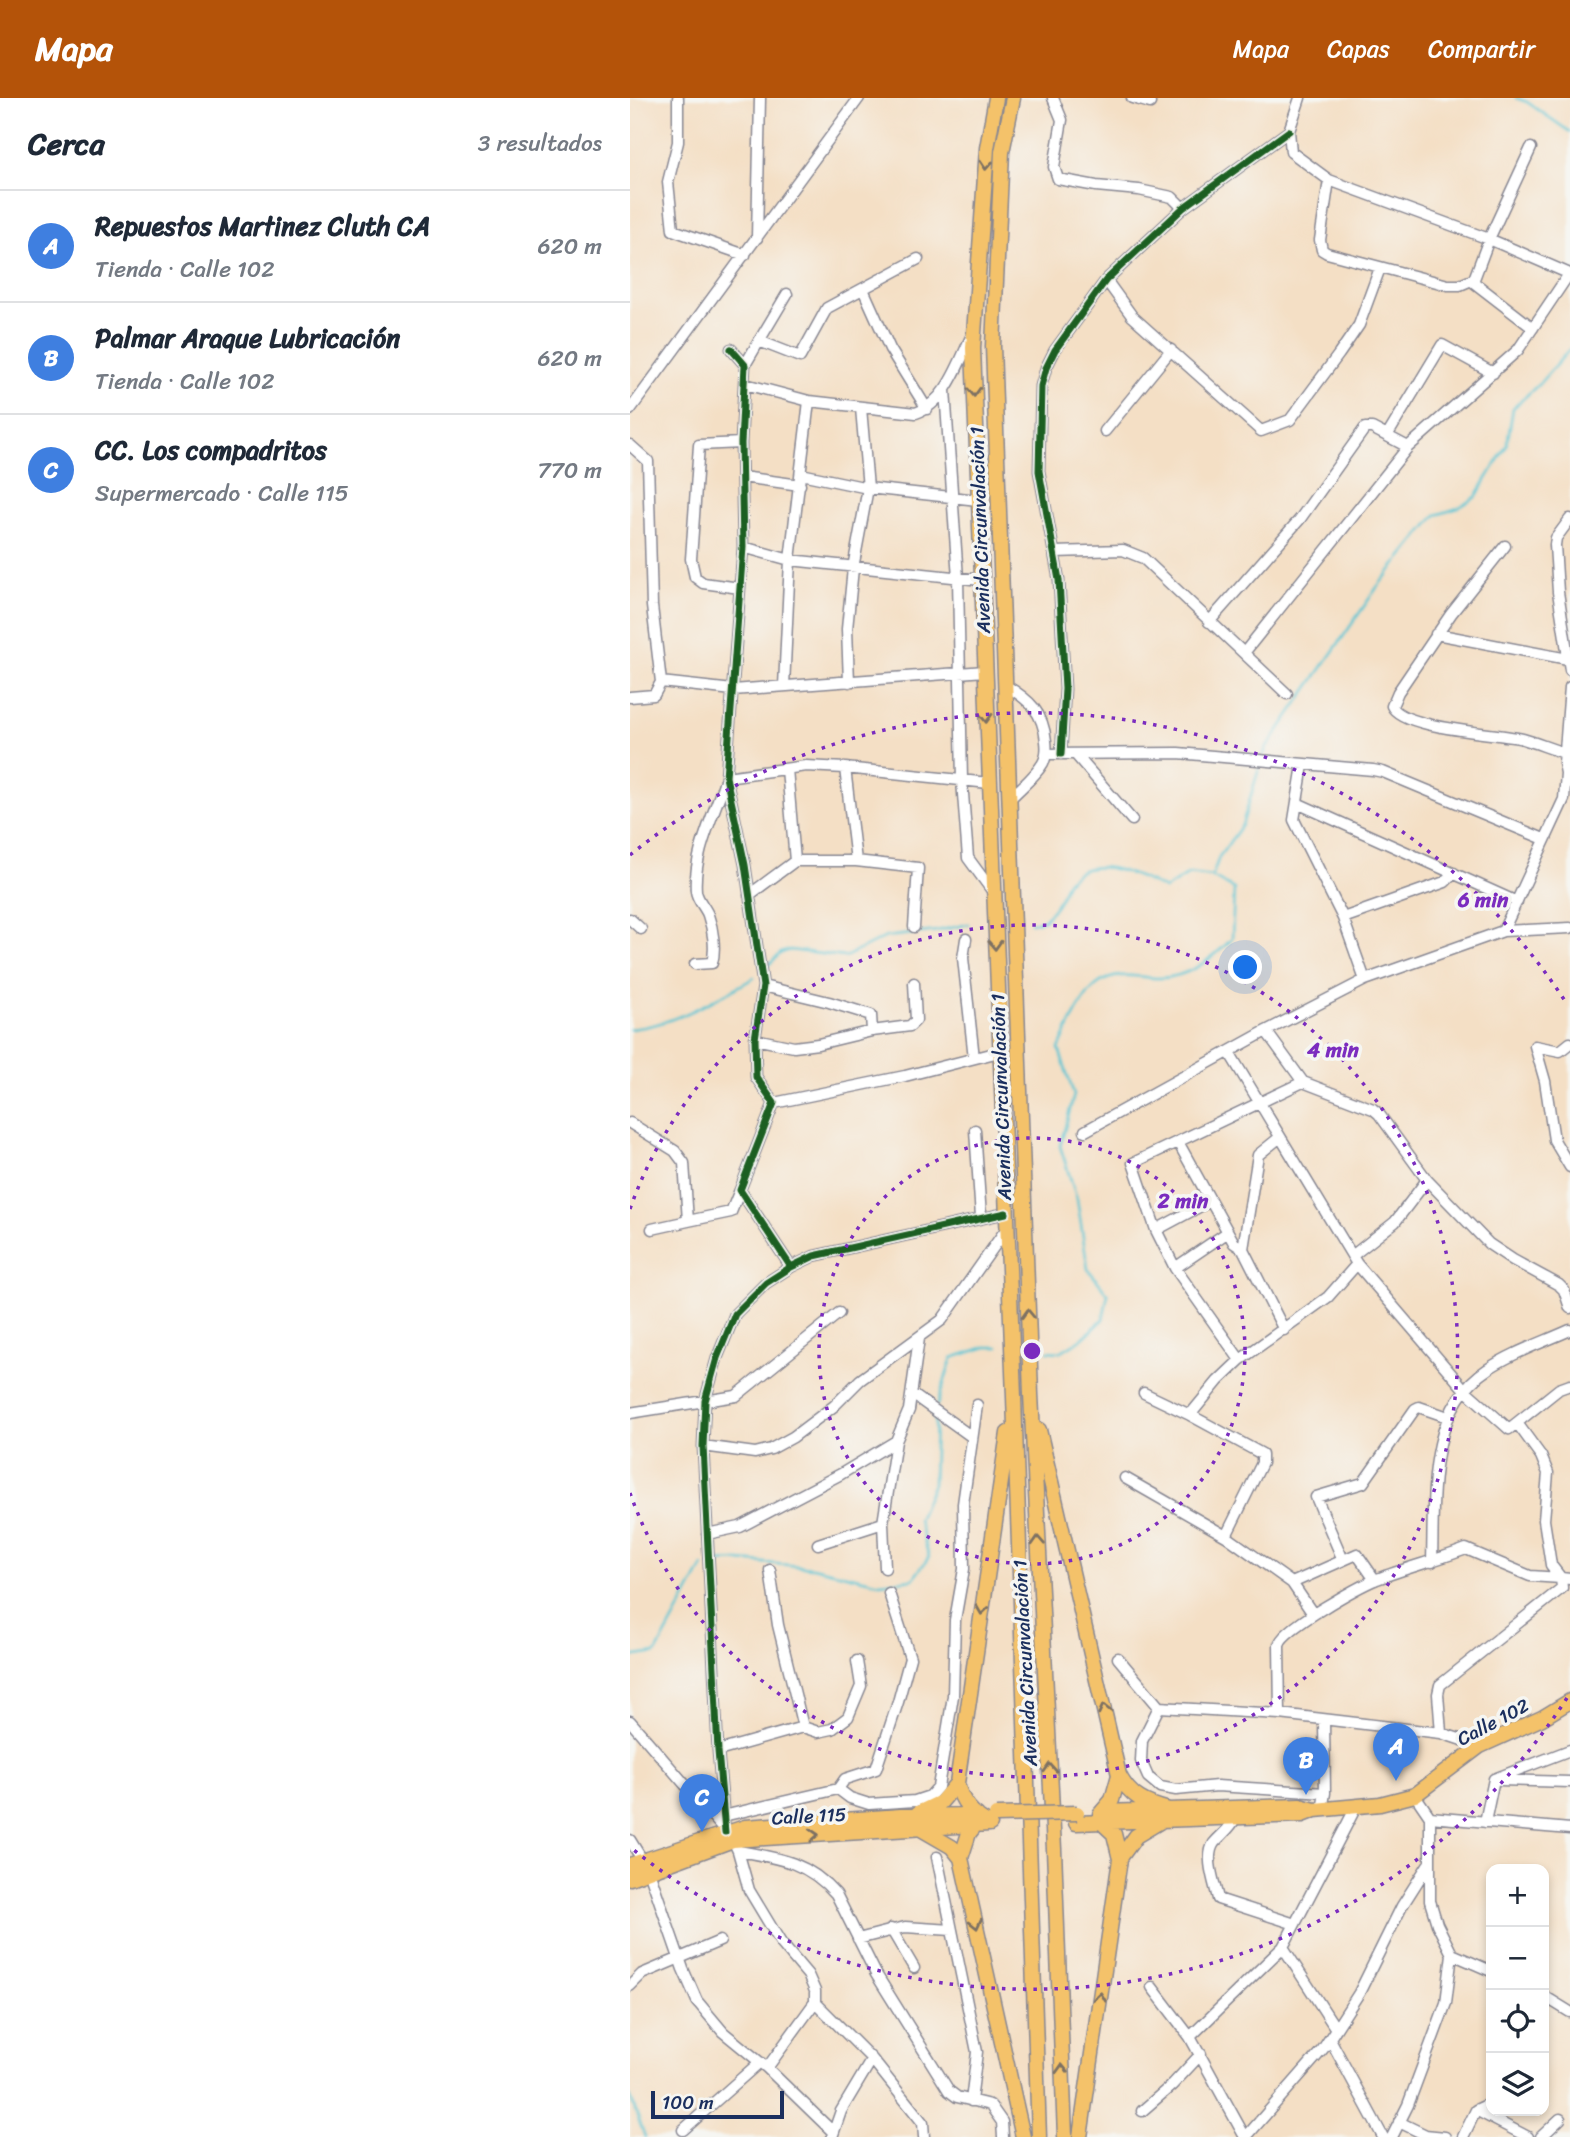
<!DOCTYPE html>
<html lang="es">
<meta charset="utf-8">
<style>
:root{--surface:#fff;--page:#f6f6f7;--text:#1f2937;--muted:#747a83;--line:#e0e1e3;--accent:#b45309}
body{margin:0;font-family:Sriracha,sans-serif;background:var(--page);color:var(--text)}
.controls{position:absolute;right:21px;bottom:21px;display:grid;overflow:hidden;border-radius:14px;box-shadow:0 4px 10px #0003}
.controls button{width:63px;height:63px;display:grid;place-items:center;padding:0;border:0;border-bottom:2px solid var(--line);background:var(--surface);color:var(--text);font:35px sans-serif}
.scale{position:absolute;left:21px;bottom:18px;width:133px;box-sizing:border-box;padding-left:7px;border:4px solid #1b2f5e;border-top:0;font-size:19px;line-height:24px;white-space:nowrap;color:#1b2f5e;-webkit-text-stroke:5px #f6f6f2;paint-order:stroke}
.you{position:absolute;left:616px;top:870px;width:24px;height:24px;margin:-18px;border:5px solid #fff;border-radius:50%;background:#1a73e8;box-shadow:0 0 0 10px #1a73e833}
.badge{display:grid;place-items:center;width:46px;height:46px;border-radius:50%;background:var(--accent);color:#fff;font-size:23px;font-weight:700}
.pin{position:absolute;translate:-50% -58px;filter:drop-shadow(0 2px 4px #0008)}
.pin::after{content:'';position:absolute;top:37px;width:24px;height:21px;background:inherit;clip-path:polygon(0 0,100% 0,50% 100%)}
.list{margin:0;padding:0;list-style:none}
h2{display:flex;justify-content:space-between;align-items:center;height:91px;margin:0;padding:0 28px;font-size:30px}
h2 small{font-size:23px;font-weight:400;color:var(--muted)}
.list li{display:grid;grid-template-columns:46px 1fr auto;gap:21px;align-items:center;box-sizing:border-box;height:112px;padding:0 28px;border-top:2px solid var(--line)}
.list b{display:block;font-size:26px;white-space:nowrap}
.list p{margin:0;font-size:23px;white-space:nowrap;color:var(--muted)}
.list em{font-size:23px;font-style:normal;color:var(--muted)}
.icon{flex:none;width:38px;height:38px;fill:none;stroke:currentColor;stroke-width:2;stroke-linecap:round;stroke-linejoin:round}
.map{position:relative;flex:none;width:940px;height:2039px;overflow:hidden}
header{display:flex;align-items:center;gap:42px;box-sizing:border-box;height:98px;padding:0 35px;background:var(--accent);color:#fff}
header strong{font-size:33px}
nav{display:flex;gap:38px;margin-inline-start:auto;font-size:24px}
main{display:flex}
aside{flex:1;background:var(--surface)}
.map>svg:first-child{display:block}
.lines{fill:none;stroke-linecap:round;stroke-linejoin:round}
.stream{stroke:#59c4d3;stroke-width:2.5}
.minor-casing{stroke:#888792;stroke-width:13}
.major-casing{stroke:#888792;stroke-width:17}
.minor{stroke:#fff;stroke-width:10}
.major{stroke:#f4c26a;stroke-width:14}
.major-bridge-casing{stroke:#888792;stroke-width:17;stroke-linecap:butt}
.major-bridge{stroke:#f4c26a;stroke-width:14}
.cycleway-casing{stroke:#f6f6f2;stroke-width:11}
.cycleway{stroke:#1b5e20;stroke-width:7}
.oneway{stroke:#7d7163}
.ring{fill:none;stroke:#7b2cbf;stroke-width:3.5;stroke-dasharray:3.5 7}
.labels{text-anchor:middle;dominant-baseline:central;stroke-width:7;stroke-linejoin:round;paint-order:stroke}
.street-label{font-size:19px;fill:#1b2f5e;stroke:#f6f6f2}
.centre{fill:#7b2cbf;stroke:#f6f6f2;stroke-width:3.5}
.ring-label{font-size:21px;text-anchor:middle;font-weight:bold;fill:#7b2cbf;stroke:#f6f6f2;stroke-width:7;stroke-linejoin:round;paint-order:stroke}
</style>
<header>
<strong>Mapa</strong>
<nav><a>Mapa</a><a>Capas</a><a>Compartir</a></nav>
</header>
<main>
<aside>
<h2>Cerca<small>3 resultados</small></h2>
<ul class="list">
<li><span class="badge" style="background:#3f7fe0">A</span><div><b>Repuestos Martinez Cluth CA</b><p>Tienda · Calle 102</p></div><em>620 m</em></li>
<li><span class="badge" style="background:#3f7fe0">B</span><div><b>Palmar Araque Lubricación</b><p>Tienda · Calle 102</p></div><em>620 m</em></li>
<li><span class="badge" style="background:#3f7fe0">C</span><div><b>CC. Los compadritos</b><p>Supermercado · Calle 115</p></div><em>770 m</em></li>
</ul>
</aside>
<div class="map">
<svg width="940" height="2039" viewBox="0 0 940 2039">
<rect width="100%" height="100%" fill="#f6f6f2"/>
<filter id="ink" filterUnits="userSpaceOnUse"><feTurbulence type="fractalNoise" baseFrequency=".0143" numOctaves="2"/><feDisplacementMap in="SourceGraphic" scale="14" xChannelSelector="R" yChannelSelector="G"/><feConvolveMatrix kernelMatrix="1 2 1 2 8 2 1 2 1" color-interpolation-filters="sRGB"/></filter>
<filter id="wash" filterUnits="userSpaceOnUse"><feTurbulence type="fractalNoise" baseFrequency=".00686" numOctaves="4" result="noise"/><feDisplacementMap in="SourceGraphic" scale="28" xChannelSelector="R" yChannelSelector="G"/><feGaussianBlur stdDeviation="1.57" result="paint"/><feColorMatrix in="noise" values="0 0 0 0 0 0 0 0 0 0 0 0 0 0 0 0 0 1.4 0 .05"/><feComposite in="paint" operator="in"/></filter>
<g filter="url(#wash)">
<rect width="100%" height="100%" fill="#f4dfc5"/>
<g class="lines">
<!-- stream -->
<path class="stream" d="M886,0L897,4L940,34
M633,658L636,651L748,488L806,417L828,410L846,399L877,347L883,310L908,287L940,251
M401,825L414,822C419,815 426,808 430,800C433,795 434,789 437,784C461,753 507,778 535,791L559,776L582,779
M135,870L151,855L160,852L215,859L256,839L307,833L338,826
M0,931C45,927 85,901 124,880
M418,1253L430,1254L453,1240L473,1221L478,1196L458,1171L447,1101L430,1048L444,997L429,951C437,933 452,897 468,886C486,873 507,879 527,880C557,881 582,861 602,841L604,791L582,779L589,759L612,727L631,664
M307,1307L322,1260L356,1249H368
M83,1464L109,1463L183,1469L250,1485L283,1481L299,1459L288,1422L303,1386L305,1317
M0,1559L26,1555L73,1468
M0,1998L15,2039"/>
</g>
</g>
<g filter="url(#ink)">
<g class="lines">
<!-- minor casing -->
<g class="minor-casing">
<path id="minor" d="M48,0V44L38,84L43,132L115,157
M423,0L432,22L424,69L428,81L466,88L509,92L542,99L553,110
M502,0L520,5
M670,0L659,33L661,54L699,82L859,141L940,176
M699,82L690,142L692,152L697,155L818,187H830L844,181L859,141L901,50
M127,140L130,0
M476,182L502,218L631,333L660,322L709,256L729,227L750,170
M842,183L903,230
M233,191L260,251L297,311
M157,196L129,243L170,259L197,210L288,161
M101,251L115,267L111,345L113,449L96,679L115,767L133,888L125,941L126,979L144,1005L110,1092L161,1169
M115,267L129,243
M115,286L179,303L286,315C316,304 328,267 341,239
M315,292L328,480L332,683L338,760L363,794
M0,312L229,0
M475,333L541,252
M757,338L812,247L863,275
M0,347L18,363L22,508L31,584
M171,376L238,390L348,402
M112,379L170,387
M940,421L926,440L925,447L928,494L940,572
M875,448L821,516L768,594L762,608C772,631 869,635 893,641C907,645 921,651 935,655
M113,449L160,462L351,482
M424,454L493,452L513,460L657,596
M110,490L73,485L65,479L61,461L69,347L111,345
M579,524L670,421L735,330H742L778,349
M806,536L938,561
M614,555L778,349L888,252L939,176
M219,584L217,531L223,470L238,390L231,310
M375,587C400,602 413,614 416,643C417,651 417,658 413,665C405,679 390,690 379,702
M154,588L160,462L179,303
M940,589L934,665L936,675L940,677
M0,599L24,597L31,584L103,592L355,573
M416,656L548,655L743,672L753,674L914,741
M431,656L435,591L429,482L409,373L411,288L416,270L425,252L476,182L553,110L659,33
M446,657L502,722
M673,667L664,722L713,820L735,882
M215,670L226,763
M157,671L165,763
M667,705L887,804
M119,797L165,763H226L288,770L284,829
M713,820L815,784L824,775
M0,821L11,831
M873,833L934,701L936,675
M336,841L333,860L344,960
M65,866L82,865C86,851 83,831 78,817C75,809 67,802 66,793C63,755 85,715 96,679L176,668L215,670L359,685
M133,888L199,904L241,917L242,933
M636,933L673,984L743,1011L749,1016L797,1082L859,1146L883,1162L929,1187L934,1192L940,1210
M125,941L164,949L188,946L242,933L280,928L286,922L284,885
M940,945L930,953L905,948L915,983L924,1042L940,1069
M599,954L727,1166L835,1292L879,1331L929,1291L940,1287
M144,1005L275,978L369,954
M0,1025L45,1053L54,1065L58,1123L101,1114L110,1092
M345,1032L351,1119
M455,1033L636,933L735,882L873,833L940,830
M649,1040L628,1057L613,1151L654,1232
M548,1044L604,1145L613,1151
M22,1131L58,1123
M526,1132L580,1103
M722,1158L765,1124L797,1082
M545,1170L598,1134
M610,1262L545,1170L526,1132L503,1065L673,984
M514,1295L560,1317L632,1356V1365L596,1438
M282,1296L342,1339
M0,1315L106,1298L209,1215
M560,1317L588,1283L610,1262L698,1199L727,1166
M887,1325L911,1358L918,1375L914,1422L921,1467L931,1480
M73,1348L125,1355L141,1351L163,1339L204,1308L230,1282L312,1222L377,1130
M495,1380L596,1438L662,1485L683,1516
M77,1436L110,1429L211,1376L266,1343L279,1312L289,1240
M188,1446L253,1425
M713,1462L686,1399L733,1385L785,1311L789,1309L818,1319
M802,1464C804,1400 796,1311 858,1271C881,1255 914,1244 940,1232
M255,1470L253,1425L266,1343
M662,1485L727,1456L745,1482
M488,1560L529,1609L650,1616L811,1635L850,1648
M529,1609L512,1643L511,1663L518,1679L530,1689L546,1692L587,1688L695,1695
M650,1616L649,1547C651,1531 730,1488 747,1481C776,1470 807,1462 836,1451L900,1478L931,1480
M0,1623L103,1742L108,1753L119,1792L151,1845L178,1877L185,1893V1904L137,1970
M173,1629L188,1634L202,1631L218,1619L231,1588L227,1563
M811,1635L808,1596L810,1587L932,1490L931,1480L940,1481
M88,1653L173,1629L148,1527L140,1472
M864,1681L940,1652
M870,1682L940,1684
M208,1691L220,1700L239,1706L285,1703L300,1698L308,1689L323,1598L325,1522L334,1471L333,1406L347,1307
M692,1712L695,1695L694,1623
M93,1718L208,1691L215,1681L246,1671L268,1604L280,1560L259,1495
M606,1719C601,1730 592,1736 584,1745C574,1759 585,1786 588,1801L665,1826
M800,1719L940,1731
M855,1724L864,1681
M95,1734L88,1653L73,1348L75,1303L87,1260L105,1216L136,1185L161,1169L184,1158L376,1115
M0,1742L19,1773L53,1871L67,1903L93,1934L137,1970L203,2034
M108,1753C150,1760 178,1764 206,1796L246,1876L319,1993L327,1999L360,2007L372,2024L373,2039
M307,1759L347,1954L341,2003
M261,1831L284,1870
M228,1841L275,1829L322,1832
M653,1849L706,1931
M822,1856L861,1873
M0,1888L12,1876L90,1843
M522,1889L560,1939
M914,1898L940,1914
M185,1904L242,1961L293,2025L294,2039
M700,1941L753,2039
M846,2012L898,2039
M512,2013L542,1987L571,1956
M769,2024L800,2039
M53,2032L130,1964
M795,2037L815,2039
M202,2039L211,2013L242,1961
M615,2039L560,1939L653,1849L726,1709
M616,2039L693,1951L729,1895L772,1808L798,1767
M762,2039L778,2007L816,1905L822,1856L807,1826L800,1803V1719L785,1697
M833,2039L846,2012L861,2005
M911,2039L930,2021"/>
</g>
<!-- major casing -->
<g class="major-casing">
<path id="major" d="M366,0L357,50L343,250L384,1299L409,2039
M383,0L372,54L363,248L401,1296L424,1751L435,2039
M409,1332L489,1677C500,1699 516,1706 539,1712
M474,1714L670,1708L685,1712
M288,1715L311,1704L327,1685
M470,1716L482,1702L489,1677
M446,1725L672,1717L685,1712L750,1706L785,1697L850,1648L912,1620L940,1603
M360,1726C342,1717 331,1704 327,1685L378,1335
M291,1731L322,1749L331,1760L393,2039
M331,1760L339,1735L348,1724
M490,1760L506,1738L531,1723
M0,1767L115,1729L271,1718L347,1717
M0,1780L103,1742L359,1726
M450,2039L490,1761L484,1736L469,1722"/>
</g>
<!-- minor -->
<use href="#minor" class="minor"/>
<!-- major -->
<use href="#major" class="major"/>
<!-- major-bridge casing -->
<g class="major-bridge-casing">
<path id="major-bridge" d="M366,1717L447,1715"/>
</g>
<!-- major-bridge -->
<use href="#major-bridge" class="major-bridge"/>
<!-- cycleway casing -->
<g class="cycleway-casing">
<path id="cycleway" d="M101,251L115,267L111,345L113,449L96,679L115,767L133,888L125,941L126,979L144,1005L110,1092L161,1169
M431,656L435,591L429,482L409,373L411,288L416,270L425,252L476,182L553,110L659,33
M95,1734L88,1653L73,1348L75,1303L87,1260L105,1216L136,1185L161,1169L184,1158L376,1115"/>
</g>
<!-- cycleway -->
<use href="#cycleway" class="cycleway"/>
</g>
<!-- one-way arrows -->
<defs><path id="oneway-chevron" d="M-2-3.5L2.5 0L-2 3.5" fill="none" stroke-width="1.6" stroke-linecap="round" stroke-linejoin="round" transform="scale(1.75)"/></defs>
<g class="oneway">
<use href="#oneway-chevron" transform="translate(356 67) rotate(94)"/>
<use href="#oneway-chevron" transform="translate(344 294) rotate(88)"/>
<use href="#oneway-chevron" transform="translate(356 620) rotate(88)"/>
<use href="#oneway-chevron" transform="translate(365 847) rotate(88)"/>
<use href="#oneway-chevron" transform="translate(398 1216) rotate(-92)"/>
<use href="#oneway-chevron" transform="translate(408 1443) rotate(-93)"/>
<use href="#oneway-chevron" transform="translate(352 1512) rotate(98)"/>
<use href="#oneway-chevron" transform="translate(474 1611) rotate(-103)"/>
<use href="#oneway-chevron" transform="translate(420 1670) rotate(-93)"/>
<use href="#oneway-chevron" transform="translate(184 1737) rotate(-3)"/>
<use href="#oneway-chevron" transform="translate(346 1826) rotate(77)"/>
<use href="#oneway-chevron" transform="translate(470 1899) rotate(-82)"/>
<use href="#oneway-chevron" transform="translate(432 1971) rotate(-92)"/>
</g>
</g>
<!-- distance rings -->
<g class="ring">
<circle cx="402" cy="1253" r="213"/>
<path d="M0 1111A426 426 0 1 1 0 1395"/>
<path d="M937 1600A638 638 0 0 1 0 1749M0 757A638 638 0 0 1 937 906"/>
</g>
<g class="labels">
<!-- street labels -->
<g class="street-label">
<text transform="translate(350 432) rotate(-92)">Avenida Circunvalación 1</text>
<text transform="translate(371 999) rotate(-92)">Avenida Circunvalación 1</text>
<text transform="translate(395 1565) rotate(-93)">Avenida Circunvalación 1</text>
<text transform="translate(863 1624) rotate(-28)">Calle 102</text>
<text transform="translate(179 1718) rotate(-3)">Calle 115</text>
</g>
</g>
<circle cx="402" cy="1253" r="10" class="centre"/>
<g class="ring-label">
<text x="853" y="809">6 min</text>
<text x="703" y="959">4 min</text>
<text x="553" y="1110">2 min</text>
</g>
</svg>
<div class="controls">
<button>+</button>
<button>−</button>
<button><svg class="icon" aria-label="locate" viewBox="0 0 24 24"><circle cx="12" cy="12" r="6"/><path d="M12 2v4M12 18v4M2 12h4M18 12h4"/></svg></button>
<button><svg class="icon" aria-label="layers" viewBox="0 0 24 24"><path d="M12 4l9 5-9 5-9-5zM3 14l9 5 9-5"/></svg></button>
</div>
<div class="scale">100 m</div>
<div class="you"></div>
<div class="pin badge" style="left:766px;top:1683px;background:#3f7fe0">A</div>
<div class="pin badge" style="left:676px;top:1697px;background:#3f7fe0">B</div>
<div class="pin badge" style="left:72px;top:1734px;background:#3f7fe0">C</div>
</div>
</main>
